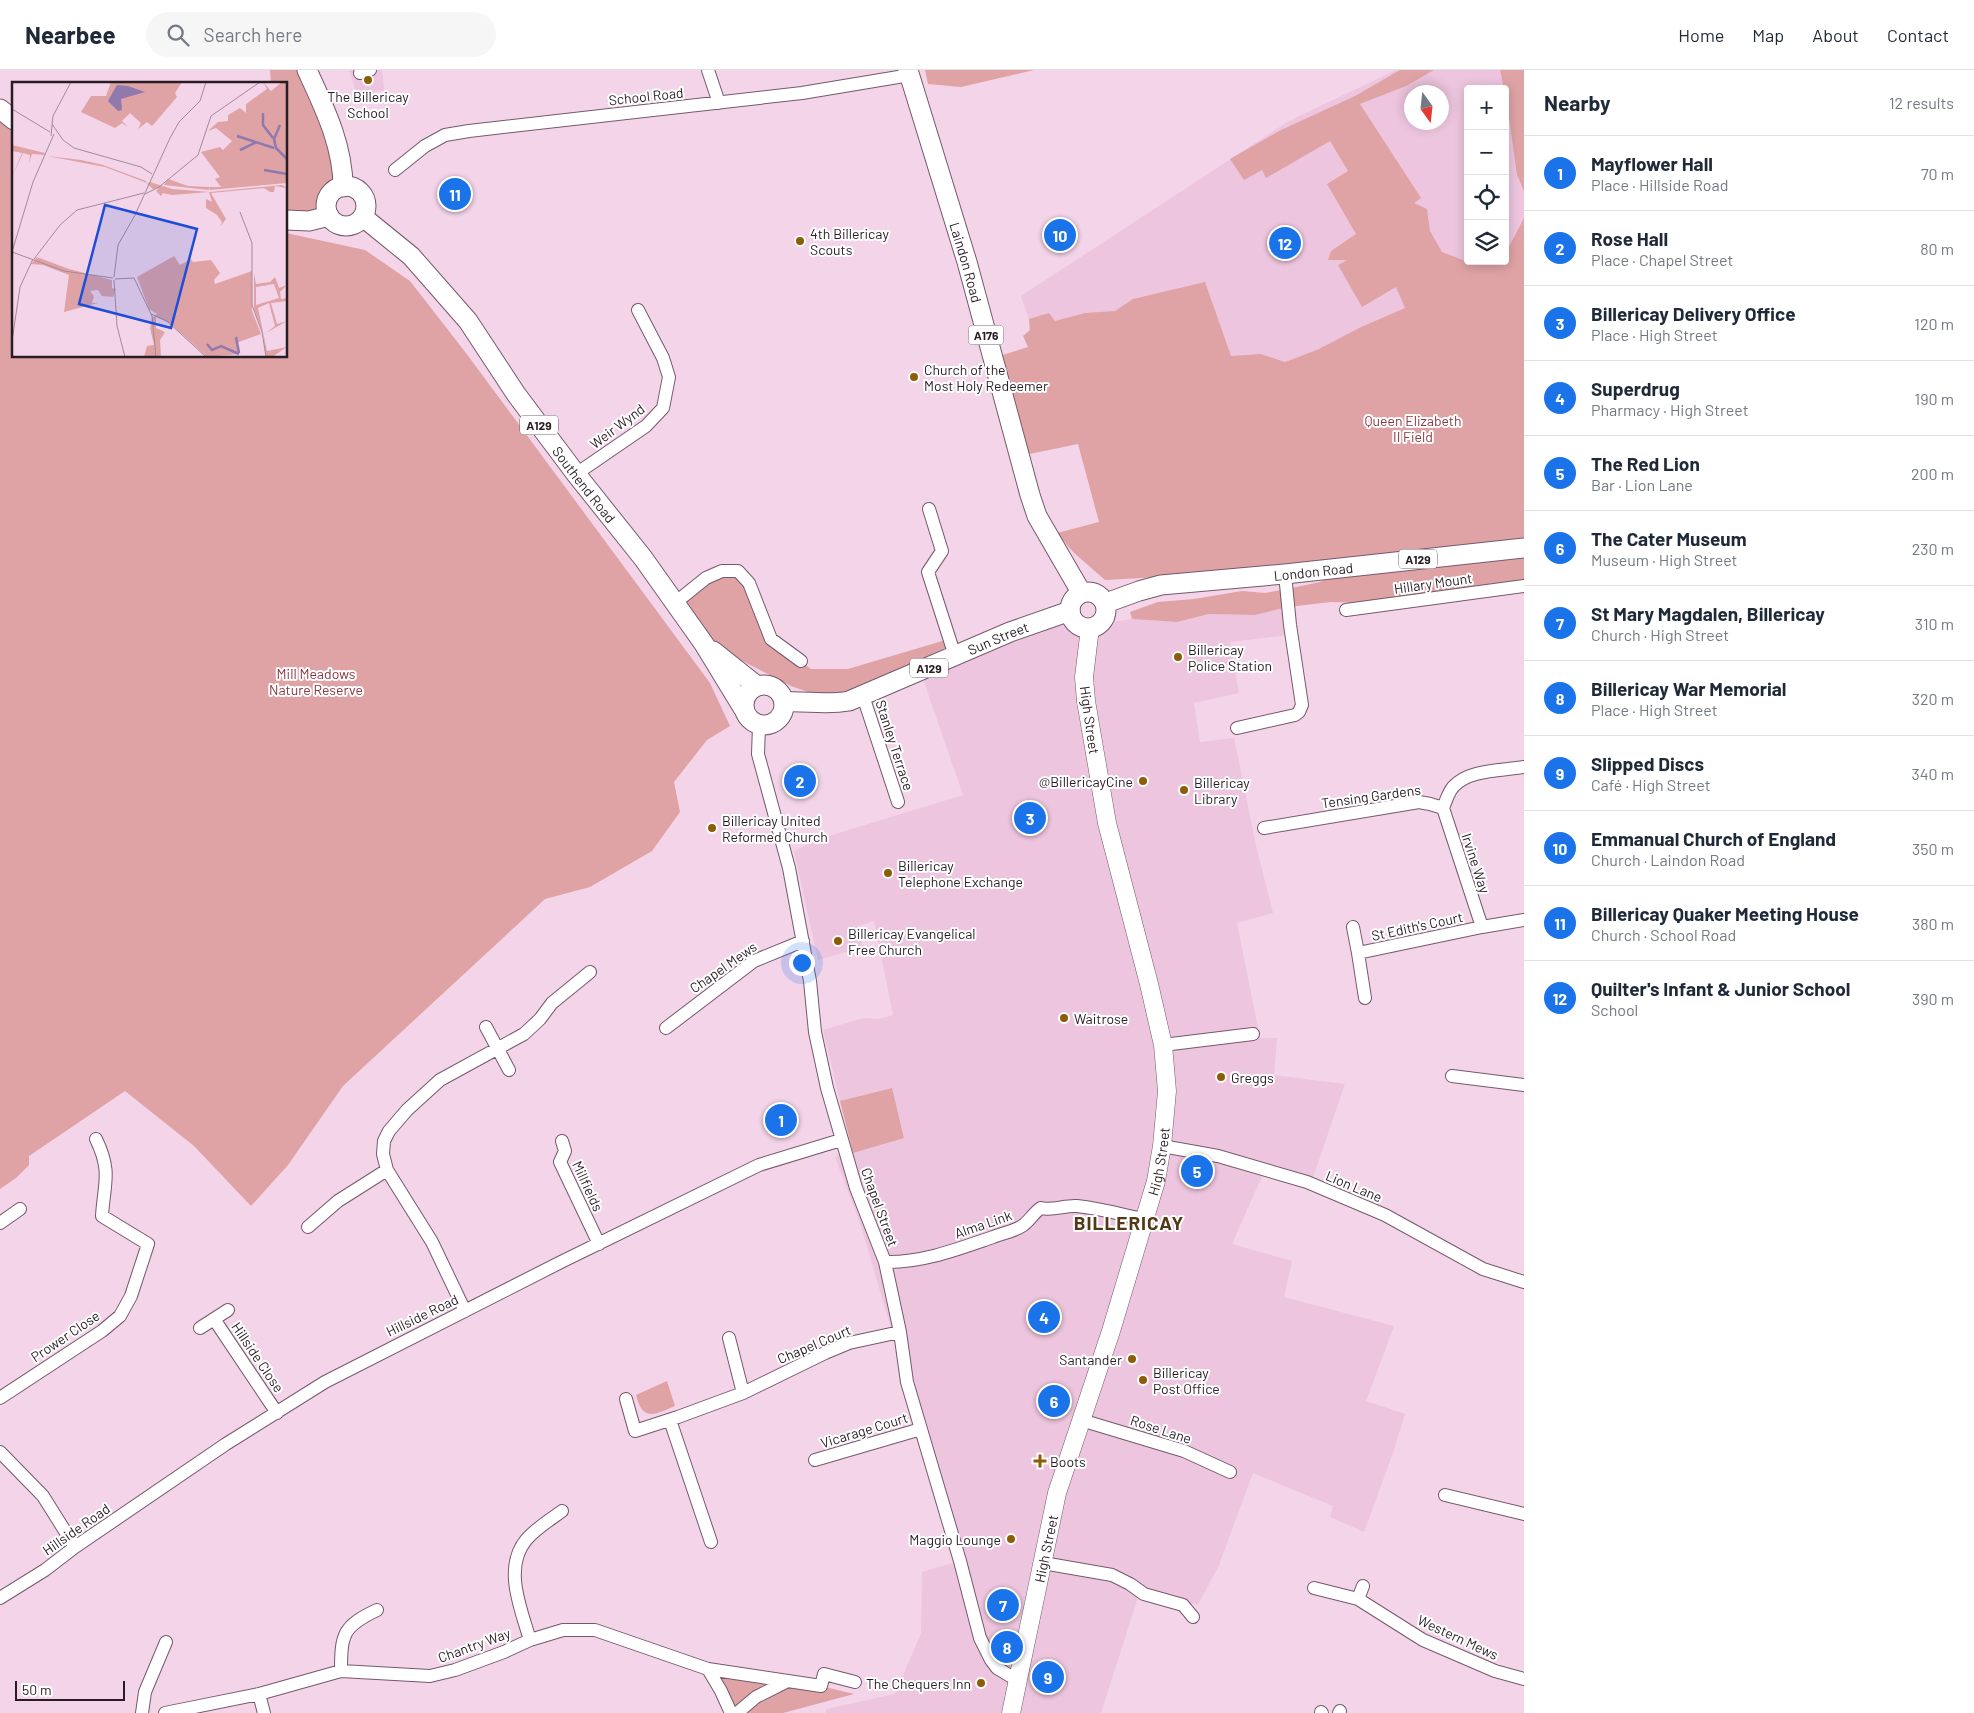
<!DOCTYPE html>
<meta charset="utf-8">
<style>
:root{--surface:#fff;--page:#f6f6f7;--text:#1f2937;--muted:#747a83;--line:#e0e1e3;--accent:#1a73e8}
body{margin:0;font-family:Barlow,sans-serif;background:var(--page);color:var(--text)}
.controls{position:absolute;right:15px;top:15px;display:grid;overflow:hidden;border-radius:5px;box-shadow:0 2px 12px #0003}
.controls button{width:45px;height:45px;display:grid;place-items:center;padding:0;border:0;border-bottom:1px solid var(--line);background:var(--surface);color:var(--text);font:25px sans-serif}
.compass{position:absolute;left:1404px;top:15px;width:45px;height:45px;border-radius:50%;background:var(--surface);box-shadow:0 2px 12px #0003;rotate:165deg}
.scale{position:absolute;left:15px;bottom:12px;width:110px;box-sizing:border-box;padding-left:5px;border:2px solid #281d24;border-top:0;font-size:14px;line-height:18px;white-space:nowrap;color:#281d24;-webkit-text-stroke:4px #fff;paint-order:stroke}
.you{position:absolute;left:801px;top:892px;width:18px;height:18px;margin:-12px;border:4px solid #fff;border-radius:50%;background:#1a73e8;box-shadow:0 0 0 8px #1a73e833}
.badge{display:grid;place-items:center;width:32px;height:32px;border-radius:50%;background:var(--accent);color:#fff;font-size:16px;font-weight:700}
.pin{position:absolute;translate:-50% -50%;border:2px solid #fff;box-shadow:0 1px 5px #0006}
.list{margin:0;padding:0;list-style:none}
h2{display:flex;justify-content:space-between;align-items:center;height:65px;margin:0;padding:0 20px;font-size:21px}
h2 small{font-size:16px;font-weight:400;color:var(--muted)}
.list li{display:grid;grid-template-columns:32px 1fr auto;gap:15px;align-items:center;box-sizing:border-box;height:75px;padding:0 20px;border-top:1px solid var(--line)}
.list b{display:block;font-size:19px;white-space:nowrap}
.list p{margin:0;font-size:16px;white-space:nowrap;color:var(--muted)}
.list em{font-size:16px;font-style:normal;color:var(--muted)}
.icon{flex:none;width:28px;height:28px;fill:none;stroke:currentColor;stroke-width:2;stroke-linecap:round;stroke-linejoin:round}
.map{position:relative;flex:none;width:1524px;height:1643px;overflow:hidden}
header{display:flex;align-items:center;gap:30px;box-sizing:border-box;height:70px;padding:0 25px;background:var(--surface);border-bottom:1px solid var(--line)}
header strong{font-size:24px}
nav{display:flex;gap:28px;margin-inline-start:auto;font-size:18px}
.search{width:350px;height:45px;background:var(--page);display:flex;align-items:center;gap:12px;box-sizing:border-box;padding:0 18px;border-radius:28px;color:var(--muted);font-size:19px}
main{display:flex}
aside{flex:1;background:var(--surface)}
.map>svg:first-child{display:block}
.built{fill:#edc5de;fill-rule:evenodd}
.green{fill:#dfa3a5}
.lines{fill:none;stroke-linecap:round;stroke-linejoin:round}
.minor-casing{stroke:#75596b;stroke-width:14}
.secondary-casing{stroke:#75596b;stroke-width:19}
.primary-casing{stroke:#75596b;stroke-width:21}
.minor{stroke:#fff;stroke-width:12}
.secondary{stroke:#fff;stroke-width:18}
.primary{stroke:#fff;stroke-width:19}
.poi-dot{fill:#8d5c06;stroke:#fff;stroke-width:2}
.labels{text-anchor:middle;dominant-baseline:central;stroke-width:4;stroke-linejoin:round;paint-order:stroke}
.shield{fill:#fff;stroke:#686166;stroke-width:1}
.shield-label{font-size:12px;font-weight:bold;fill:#281d24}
.poi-label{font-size:14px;fill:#281d24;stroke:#fff;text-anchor:start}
.street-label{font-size:14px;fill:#281d24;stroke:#fff}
.park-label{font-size:14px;fill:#89383f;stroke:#fff}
.district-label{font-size:19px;font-weight:bold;letter-spacing:1px;fill:#513816;stroke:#fff}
.inset-river{fill:none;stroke:#8f79ad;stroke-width:2.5}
.inset-road{fill:none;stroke:#a28b9a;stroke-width:1}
.view{fill:#1d4ed8;fill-opacity:0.15;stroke:#1d4ed8;stroke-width:2.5}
.inset-edge{fill:none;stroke:#281d24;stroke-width:2.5}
</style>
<header>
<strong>Nearbee</strong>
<div class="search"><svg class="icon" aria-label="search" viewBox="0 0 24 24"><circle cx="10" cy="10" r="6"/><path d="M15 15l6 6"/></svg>Search here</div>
<nav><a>Home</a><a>Map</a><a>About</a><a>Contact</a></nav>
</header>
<main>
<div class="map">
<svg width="1524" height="1643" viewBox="0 0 1524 1643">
<rect width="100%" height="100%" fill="#f4d4e8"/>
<!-- built -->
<path class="built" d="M349,0H382L384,20L357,25Z
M1396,0H1521L1524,11V204L1230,312L1029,277V249L1021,226L1289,51ZM1468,19H1505V191H1468ZM1412,22H1442V52H1412Z
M1288,537L1291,563L1281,566L1230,572L1239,623L1194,633L1200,672L1234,668L1257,780L1273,843L1237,853L1260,968H1277L1274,1005L1345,1014L1309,1119L1263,1104L1232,1174L1292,1191L1284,1227L1394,1256L1366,1331L1405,1344L1393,1383L1364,1462L1330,1447L1333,1436L1253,1403L1219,1495L1198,1535L1140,1521L1101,1643H826V1639L895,1624L921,1563L922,1502L959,1491L861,1156L835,1087L853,1083L904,1067L891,1018L840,1031L823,960L863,948L879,949L893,945L874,851L858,856L863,877L818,890L794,781L819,769L963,725L923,609L1053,556L1077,555L1090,558L1100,554L1132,549L1177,552L1209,544L1255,545Z"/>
<!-- green -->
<path class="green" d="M270,0H307L326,42L337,119L328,128L326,140L286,150V14H271Z
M925,0H1034L961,17L928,14Z
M1400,0H1434L1406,16L1360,34L1421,128L1414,133L1427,139L1430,161L1442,182L1468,192L1505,191V177L1510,175L1524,148V516L1367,533L1331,532L1288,537L1255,545L1209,544L1177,552L1132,549L1130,542L1158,532L1194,529L1242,521L1265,523L1287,519L1320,512L1355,497L1105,510L1073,482L1057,463L1099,452L1078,374L1020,386L993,288L1028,277L1023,266L1030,260L1029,249L1049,243L1055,251L1085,243L1115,241L1133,229L1205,212L1231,286L1261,284L1285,292L1319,279L1359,258L1405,238L1396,217L1362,237L1338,195L1347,190H1328L1331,181L1356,164L1327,114L1348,101L1330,71L1266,108L1262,100L1244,110L1230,89L1279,61L1355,26Z
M1500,0H1524V121L1517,105L1505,19H1504Z
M0,47L14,59V286H286V163L365,180L410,211L466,283L710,613L730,656L707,670L674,712L680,742L652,781L590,817L545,829L343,1016L288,1095L251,1136L194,1076L125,1021L29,1086V1095L16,1108L0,1119Z
M738,501L771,569L811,599H848L949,569L951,575L858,619L822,627L791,616L721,580L678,531L706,508Z
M892,1018L904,1068L853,1083L840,1031Z
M667,1311L675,1336C654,1345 643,1352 636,1325Z
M708,1599L821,1616L854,1624L783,1643H749L744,1637L737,1643Z"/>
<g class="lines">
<!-- minor casing -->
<g class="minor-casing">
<path id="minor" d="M708,0L719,33
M360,3L370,0
M395,100L425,76L445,65L469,61L802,23L910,5
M576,404L646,356L663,338L669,307L663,288L638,240
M929,439L942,481L928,502L955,586
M675,533L706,508L722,501H738L749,513L771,569L801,591
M1346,540L1524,516
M863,626L898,732
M759,656L758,684L789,798L810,911L815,962L827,1018L856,1118L885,1192L900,1262L907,1312L960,1491L980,1568L991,1590L997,1598L1017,1610
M1237,658L1295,645L1299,642L1302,635L1290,555L1285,504
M1443,738L1482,857
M1264,758L1419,732L1430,734L1443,738C1446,731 1448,723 1453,717C1469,699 1502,701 1524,697
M1353,857L1358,883
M1365,928L1358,883L1482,857L1524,850
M486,957L509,1000
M666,958L754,891L803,871
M1163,975L1253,964
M1452,1006L1524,1015
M562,1071L565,1081L560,1092L599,1174
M1162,1076L1218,1086L1307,1112L1385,1145L1483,1199L1524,1212
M0,1153L20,1139
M308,1157L338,1131L387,1100
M885,1192C922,1193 958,1179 993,1167C1002,1163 1013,1162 1022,1156C1029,1152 1033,1143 1041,1138C1053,1141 1065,1135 1077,1136C1099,1138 1122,1145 1144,1149
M465,1241L432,1172L387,1100L383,1084L384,1071L389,1061L407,1040L440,1010L524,964L540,949L552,933L590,902
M214,1249L277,1343
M200,1258L228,1240
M729,1268L743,1323
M0,1328L102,1261L120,1246L131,1226L148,1174L102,1146C104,1113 112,1102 96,1069
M626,1329L635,1361L678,1347L743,1323L825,1283L849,1273L900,1262
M670,1350L711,1472
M1081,1350L1184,1381L1230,1402
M0,1382L43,1426L75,1477
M815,1390L921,1359
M1445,1425L1524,1444
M1043,1493L1112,1505L1130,1514L1144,1524L1183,1535L1193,1547
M1314,1518L1358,1529L1423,1570L1495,1601L1524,1609
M0,1528L45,1500L75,1477L226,1374L325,1312L561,1192L759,1095L841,1070
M1358,1529L1363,1516
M530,1570C521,1539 503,1498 526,1470C536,1458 550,1450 562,1441
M708,1599L721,1621L731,1643
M341,1601C341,1564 343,1556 377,1540
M259,1624L264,1643
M1321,1642L1322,1643
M142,1643L145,1622L166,1572
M165,1643L259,1624L341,1601L430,1606L455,1600L504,1582L530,1570L563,1560H595L708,1599L788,1611
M737,1643L756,1627L788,1611L821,1616L824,1604L855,1612
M1339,1643L1340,1641"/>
</g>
<!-- secondary casing -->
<g class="secondary-casing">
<g id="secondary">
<path id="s1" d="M1011,1643L1057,1423L1111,1261L1156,1111L1162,1076L1167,1021L1163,975L1149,914L1107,753L1086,631L1084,607L1090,558"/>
</g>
</g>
<!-- primary casing -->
<g class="primary-casing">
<g id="primary">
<path d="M307,0C324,37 343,75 343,117"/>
<path id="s2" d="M908,0L967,192L1030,425L1037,446L1081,522"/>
<path d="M0,39L14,50"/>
<circle cx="346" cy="136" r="20"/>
<path id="s3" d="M363,147L411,186L468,251L516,324L576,404L643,488L704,574L743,638"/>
<path d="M286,150L309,151L329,146"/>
<circle cx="1088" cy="540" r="18"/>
<path id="s4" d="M1106,533L1139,521L1161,515L1285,504L1524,478"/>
<path d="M713,581L757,616"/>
<circle cx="764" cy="635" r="20"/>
<path id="s5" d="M785,632C807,631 827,635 849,631L1010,562L1070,541"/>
</g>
</g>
<!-- minor -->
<use href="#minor" class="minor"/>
<!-- secondary -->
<use href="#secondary" class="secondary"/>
<!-- primary -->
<use href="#primary" class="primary"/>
</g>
<!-- markers -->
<g class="poi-dot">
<circle cx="368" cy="10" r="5"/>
<circle cx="800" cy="171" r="5"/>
<circle cx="914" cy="307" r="5"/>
<circle cx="1178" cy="587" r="5"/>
<circle cx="1143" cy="711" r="5"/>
<circle cx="1184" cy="720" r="5"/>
<circle cx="712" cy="758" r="5"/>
<circle cx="888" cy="803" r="5"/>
<circle cx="838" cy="871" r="5"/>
<circle cx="1064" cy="948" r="5"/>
<circle cx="1221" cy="1007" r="5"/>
<circle cx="1132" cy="1289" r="5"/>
<circle cx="1143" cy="1310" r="5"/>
<path d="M1037.5 1383.5h5v5h5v5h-5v5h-5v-5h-5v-5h5z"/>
<circle cx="1011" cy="1469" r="5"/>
<circle cx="981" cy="1613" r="5"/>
</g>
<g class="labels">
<!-- shield labels -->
<g class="shield">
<rect x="968.5" y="255.5" width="35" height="19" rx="4"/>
<rect x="520" y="345.5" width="38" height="19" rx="4"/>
<rect x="1399" y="479.5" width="38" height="19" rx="4"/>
<rect x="910" y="588.5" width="38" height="19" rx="4"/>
</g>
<g class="shield-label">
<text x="986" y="265">A176</text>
<text x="539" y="355">A129</text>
<text x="1418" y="489">A129</text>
<text x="929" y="598">A129</text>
</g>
<!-- poi labels -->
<g class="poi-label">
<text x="368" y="26" text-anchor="middle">The Billericay<tspan x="368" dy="16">School</tspan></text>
<text x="810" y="163">4th Billericay<tspan x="810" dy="16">Scouts</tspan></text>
<text x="924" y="299">Church of the<tspan x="924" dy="16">Most Holy Redeemer</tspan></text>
<text x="1188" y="579">Billericay<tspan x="1188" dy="16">Police Station</tspan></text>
<text x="1133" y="711" text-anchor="end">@BillericayCine</text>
<text x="1194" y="712">Billericay<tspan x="1194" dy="16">Library</tspan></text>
<text x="722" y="750">Billericay United<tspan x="722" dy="16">Reformed Church</tspan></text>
<text x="898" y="795">Billericay<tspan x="898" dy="16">Telephone Exchange</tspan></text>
<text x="848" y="863">Billericay Evangelical<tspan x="848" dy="16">Free Church</tspan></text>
<text x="1074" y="948">Waitrose</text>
<text x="1231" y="1007">Greggs</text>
<text x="1122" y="1289" text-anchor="end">Santander</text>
<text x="1153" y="1302">Billericay<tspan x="1153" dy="16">Post Office</tspan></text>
<text x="1050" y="1391">Boots</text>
<text x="1001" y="1469" text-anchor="end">Maggio Lounge</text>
<text x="971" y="1613" text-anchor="end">The Chequers Inn</text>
</g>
<!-- street labels -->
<g class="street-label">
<text transform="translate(646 26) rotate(-6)">School Road</text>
<text stroke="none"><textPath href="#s2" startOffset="201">Laindon Road</textPath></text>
<text transform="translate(617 356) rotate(-37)">Weir Wynd</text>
<text stroke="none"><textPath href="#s3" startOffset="349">Southend Road</textPath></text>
<text stroke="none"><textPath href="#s4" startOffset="211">London Road</textPath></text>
<text transform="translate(1433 513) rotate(-8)">Hillary Mount</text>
<text stroke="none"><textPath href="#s5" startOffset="226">Sun Street</textPath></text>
<text transform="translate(1090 650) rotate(82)">High Street</text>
<text transform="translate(895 675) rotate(72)">Stanley Terrace</text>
<text transform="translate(1371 726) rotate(-8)">Tensing Gardens</text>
<text transform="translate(1476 793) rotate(72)">Irvine Way</text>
<text transform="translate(1417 856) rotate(-12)">St Edith's Court</text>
<text transform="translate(723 897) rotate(-35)">Chapel Mews</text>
<text stroke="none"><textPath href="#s1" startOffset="572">High Street</textPath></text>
<text transform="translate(588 1116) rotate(65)">Millfields</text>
<text transform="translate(1354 1116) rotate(23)">Lion Lane</text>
<text transform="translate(880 1137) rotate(70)">Chapel Street</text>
<text transform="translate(983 1154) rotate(-19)">Alma Link</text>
<text transform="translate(422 1245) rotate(-26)">Hillside Road</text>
<text transform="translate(65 1266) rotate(-34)">Prower Close</text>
<text transform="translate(814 1274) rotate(-23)">Chapel Court</text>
<text transform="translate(258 1287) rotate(56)">Hillside Close</text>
<text transform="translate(1161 1359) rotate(18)">Rose Lane</text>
<text transform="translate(864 1360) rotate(-17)">Vicarage Court</text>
<text transform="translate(76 1459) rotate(-35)">Hillside Road</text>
<text stroke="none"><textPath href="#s1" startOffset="168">High Street</textPath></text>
<text transform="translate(1458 1567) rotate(25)">Western Mews</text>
<text transform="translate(474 1575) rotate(-20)">Chantry Way</text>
</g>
<!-- park labels -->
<g class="park-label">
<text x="1413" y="350">Queen Elizabeth<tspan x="1413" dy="16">II Field</tspan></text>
<text x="316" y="603">Mill Meadows<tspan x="316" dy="16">Nature Reserve</tspan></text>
</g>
<!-- district labels -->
<g class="district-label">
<text x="1129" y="1152">BILLERICAY</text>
</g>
</g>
<!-- overview -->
<g transform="translate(12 12)">
<rect width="275" height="275" fill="#f4d4e8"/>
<path d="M99,0H170L163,11L165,15L140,44L135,40L126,47L129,41L118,31L110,39L116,45L110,41L103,46L69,30L79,14H94ZM251,0L259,9L270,0H275V101L198,108L197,105H209L203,97L208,95L189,70L208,65L211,68L220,59L204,46L196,49L206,40L216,39V33L228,26L234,31V22L255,7ZM0,63L33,71L32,73L20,72L17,81L18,73L11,71L0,95L10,71L0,69ZM35,74L69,78L91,83L134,99L135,101L93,85ZM156,97L176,104L197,105V108L152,103ZM138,100L160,107L198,110L270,103L275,106L263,104L262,110H258L252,106L199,111L214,137L208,145L210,140L205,133L194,126V117L200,120L197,110L160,113L151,111L149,114L144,109L147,106L141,107L135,102ZM162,174L168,183L179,177L181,180L199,178L208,191L202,198L203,202L240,189V229L249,252L224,261L227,272L195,275L159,242L144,235V246L153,250L148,258L149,275H132L135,264L142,263L138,246L140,236L145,232L137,227L125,195ZM25,175L57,187L100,198V206L104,207L101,215L90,214L86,208L78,209L82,214L80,221H86L52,230L57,193L31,183L19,182ZM242,191L244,202L258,200L263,195L267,206L275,203L268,210L269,217L275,216V219L259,221L265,242L275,239L254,251L263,244L257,221L246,226L255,269L275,265L260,275H254L251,251L242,227ZM262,202L267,216L244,223V205Z" fill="#dfa3a5" fill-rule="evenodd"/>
<path d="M105,3L116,4L133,10L109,17L110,28L106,29L96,19Z" fill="#8f79ad"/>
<path class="inset-river" d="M251,31V43L261,56M268,43L262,57L264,66L275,77M225,54L262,66M228,68L245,60M252,88L275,92M224,255L227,271M195,262L200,268L209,264L227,272"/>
<path class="inset-road" d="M0,27L38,50M40,42L51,58L62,66L129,85L140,92M39,54L41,34L59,0M133,112L147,105L186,73L199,34L248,0M228,130L240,161V223L250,250L254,275M0,170L21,100L42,52M0,170L52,189L101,196M22,177L48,143L65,128L132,111M102,195L106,163L123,133L158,56L167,40L188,19L194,0M122,196L140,234L144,275M103,197L122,196M102,198L105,244L113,275M139,232L155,239L194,275M0,259L8,205L21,177"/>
<path class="view" d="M93,123L185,147L159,246L67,222Z"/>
<rect width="275" height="275" class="inset-edge"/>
</g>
</svg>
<div class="controls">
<button>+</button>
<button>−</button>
<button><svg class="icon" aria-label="locate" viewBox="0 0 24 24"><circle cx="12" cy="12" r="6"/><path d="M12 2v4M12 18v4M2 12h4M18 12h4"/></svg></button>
<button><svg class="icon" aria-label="layers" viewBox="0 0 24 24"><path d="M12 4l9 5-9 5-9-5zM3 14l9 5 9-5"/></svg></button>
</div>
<svg class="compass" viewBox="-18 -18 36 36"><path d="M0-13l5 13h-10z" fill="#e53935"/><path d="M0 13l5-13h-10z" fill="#747a83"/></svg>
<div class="scale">50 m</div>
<div class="you"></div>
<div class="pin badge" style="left:781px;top:1050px">1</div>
<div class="pin badge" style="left:800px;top:711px">2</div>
<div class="pin badge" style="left:1030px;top:748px">3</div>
<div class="pin badge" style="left:1044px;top:1247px">4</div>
<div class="pin badge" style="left:1197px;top:1101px">5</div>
<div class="pin badge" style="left:1054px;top:1331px">6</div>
<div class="pin badge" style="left:1003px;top:1535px">7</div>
<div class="pin badge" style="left:1007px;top:1577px">8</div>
<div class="pin badge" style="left:1048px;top:1607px">9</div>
<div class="pin badge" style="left:1060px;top:165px">10</div>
<div class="pin badge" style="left:455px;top:124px">11</div>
<div class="pin badge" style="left:1285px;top:173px">12</div>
</div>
<aside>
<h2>Nearby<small>12 results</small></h2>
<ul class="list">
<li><span class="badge">1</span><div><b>Mayflower Hall</b><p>Place · Hillside Road</p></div><em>70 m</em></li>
<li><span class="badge">2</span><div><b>Rose Hall</b><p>Place · Chapel Street</p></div><em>80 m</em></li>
<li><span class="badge">3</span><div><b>Billericay Delivery Office</b><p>Place · High Street</p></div><em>120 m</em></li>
<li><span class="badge">4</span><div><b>Superdrug</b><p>Pharmacy · High Street</p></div><em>190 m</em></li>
<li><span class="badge">5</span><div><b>The Red Lion</b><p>Bar · Lion Lane</p></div><em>200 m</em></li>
<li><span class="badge">6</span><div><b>The Cater Museum</b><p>Museum · High Street</p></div><em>230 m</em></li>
<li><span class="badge">7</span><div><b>St Mary Magdalen, Billericay</b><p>Church · High Street</p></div><em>310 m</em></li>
<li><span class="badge">8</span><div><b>Billericay War Memorial</b><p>Place · High Street</p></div><em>320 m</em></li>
<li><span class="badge">9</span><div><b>Slipped Discs</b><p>Café · High Street</p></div><em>340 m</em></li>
<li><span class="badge">10</span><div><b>Emmanual Church of England</b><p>Church · Laindon Road</p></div><em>350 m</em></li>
<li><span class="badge">11</span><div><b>Billericay Quaker Meeting House</b><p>Church · School Road</p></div><em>380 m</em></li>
<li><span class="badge">12</span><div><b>Quilter's Infant &amp; Junior School</b><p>School</p></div><em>390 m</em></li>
</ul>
</aside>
</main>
